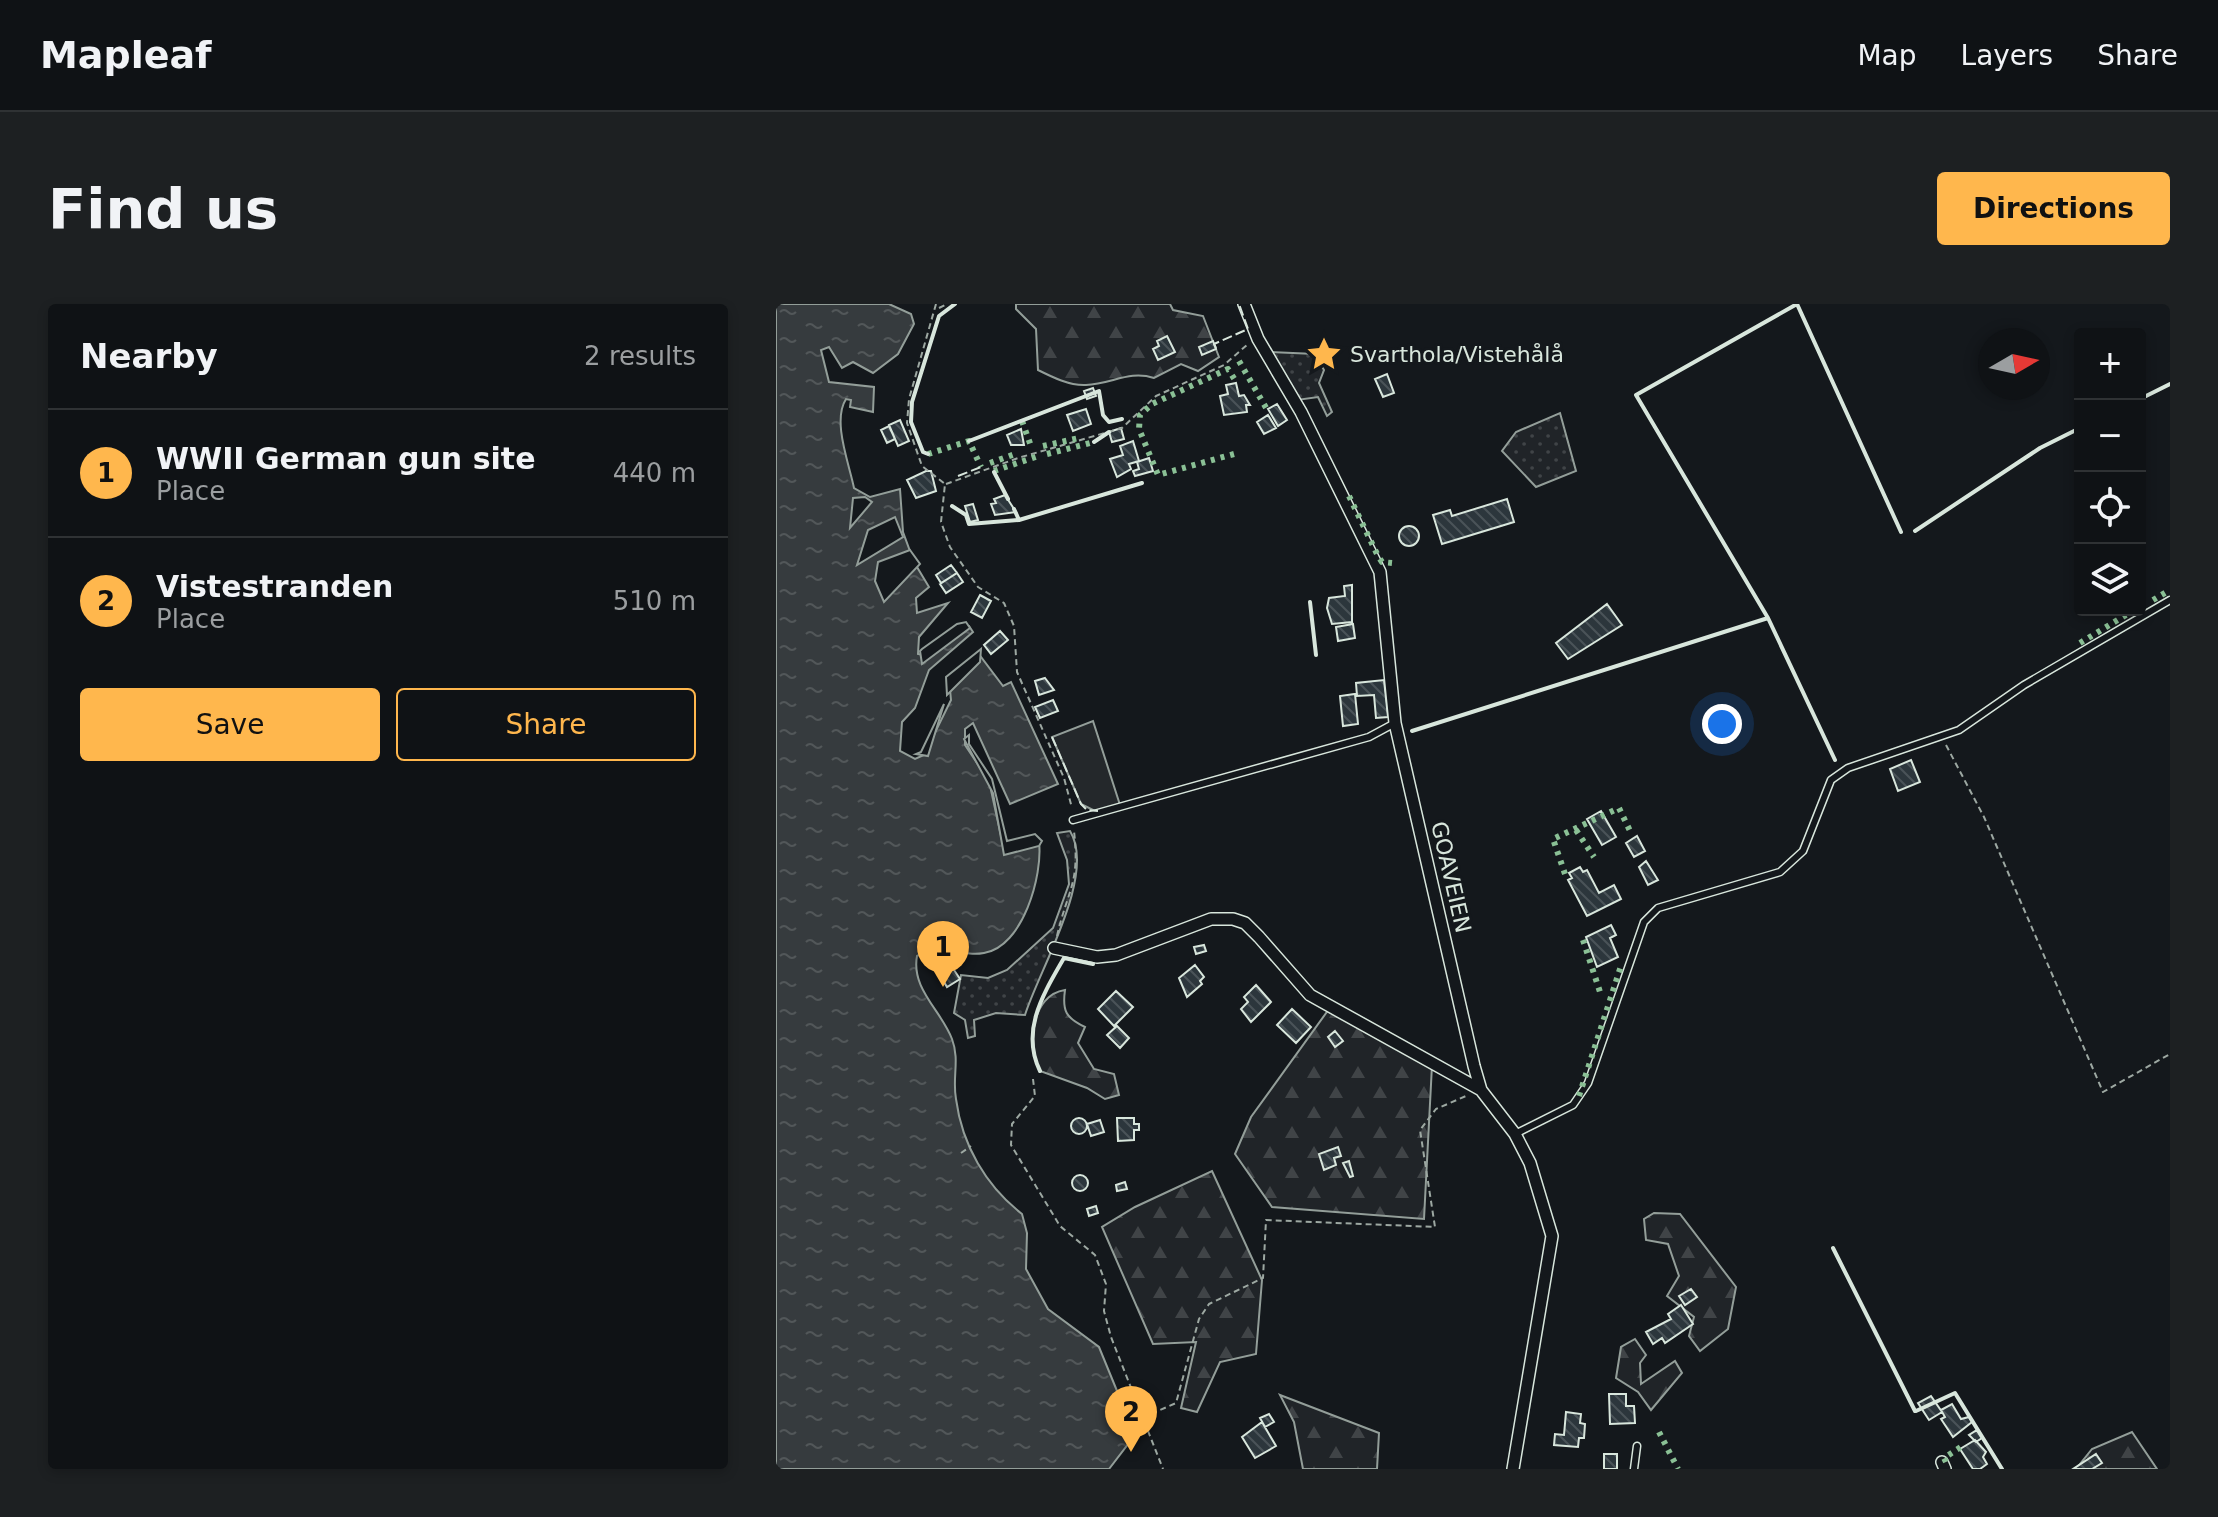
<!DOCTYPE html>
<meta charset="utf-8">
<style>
:root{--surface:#0f1215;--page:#1d2022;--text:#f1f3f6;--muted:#9b9ea0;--line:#2f3234;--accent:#ffb74d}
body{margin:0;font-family:"DejaVu Sans",sans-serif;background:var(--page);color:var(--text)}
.controls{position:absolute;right:24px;top:24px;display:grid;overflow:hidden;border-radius:8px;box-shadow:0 4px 12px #0003}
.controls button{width:72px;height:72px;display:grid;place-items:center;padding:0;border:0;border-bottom:2px solid var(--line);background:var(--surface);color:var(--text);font:40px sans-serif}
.compass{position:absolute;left:1202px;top:24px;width:72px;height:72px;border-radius:50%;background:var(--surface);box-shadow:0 4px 12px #0003;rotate:81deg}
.you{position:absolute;left:946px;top:420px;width:28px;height:28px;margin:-20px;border:6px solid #fff;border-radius:50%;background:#1a73e8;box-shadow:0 0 0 12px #1a73e833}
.badge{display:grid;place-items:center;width:52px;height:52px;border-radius:50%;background:var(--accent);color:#111;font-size:26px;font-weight:700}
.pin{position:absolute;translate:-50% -66px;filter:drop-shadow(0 2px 4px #0008)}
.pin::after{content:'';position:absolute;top:42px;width:28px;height:24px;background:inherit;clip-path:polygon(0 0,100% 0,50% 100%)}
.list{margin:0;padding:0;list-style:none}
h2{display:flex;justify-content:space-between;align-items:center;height:104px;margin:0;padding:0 32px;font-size:34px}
h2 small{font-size:26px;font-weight:400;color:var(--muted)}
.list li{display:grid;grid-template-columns:52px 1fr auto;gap:24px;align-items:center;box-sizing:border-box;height:128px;padding:0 32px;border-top:2px solid var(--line)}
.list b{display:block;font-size:30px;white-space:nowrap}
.list p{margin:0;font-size:26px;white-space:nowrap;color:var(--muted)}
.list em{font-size:26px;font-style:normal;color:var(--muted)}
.actions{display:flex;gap:16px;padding:24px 32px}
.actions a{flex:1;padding:18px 0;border:2px solid var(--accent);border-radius:8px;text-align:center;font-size:28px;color:var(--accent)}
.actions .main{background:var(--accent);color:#111}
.icon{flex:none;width:44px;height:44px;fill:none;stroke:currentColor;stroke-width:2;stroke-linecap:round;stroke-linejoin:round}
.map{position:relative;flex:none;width:1394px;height:1165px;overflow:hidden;border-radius:8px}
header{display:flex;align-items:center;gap:48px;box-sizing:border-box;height:112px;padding:0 40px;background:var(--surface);border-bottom:2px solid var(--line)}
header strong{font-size:38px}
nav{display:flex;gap:44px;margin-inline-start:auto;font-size:28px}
.intro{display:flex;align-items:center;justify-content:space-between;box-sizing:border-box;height:192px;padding:0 48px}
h1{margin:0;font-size:56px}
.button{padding:20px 36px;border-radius:8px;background:var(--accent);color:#111;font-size:28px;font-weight:700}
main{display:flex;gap:48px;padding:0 48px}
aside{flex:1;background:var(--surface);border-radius:8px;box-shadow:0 4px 12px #0003}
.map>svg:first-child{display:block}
.grass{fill:url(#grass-dots);stroke:#939e99;stroke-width:2}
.forest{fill:url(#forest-firs);stroke:#939e99;stroke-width:2}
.parking{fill:#24282b;stroke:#939e99;stroke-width:2}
.water{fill:url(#water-ripples);stroke:#939e99;stroke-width:2}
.pier{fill:#14181c;stroke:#939e99;stroke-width:2}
.building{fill:url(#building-back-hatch);stroke:#d8e6dc;stroke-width:2}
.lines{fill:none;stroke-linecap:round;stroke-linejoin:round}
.service-casing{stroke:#d8e6dc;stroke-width:9}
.minor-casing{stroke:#d8e6dc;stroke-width:14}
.path{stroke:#9da8a2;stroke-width:2;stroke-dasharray:6 4;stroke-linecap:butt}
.service{stroke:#14181c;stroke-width:6}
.minor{stroke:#14181c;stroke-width:11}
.hedge{stroke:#8ac095;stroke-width:6;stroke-dasharray:4 6;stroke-linecap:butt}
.fence{stroke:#d8e6dc;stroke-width:2;stroke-dasharray:10 4;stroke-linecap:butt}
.wall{stroke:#d8e6dc;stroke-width:4}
.labels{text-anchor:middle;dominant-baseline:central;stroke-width:6;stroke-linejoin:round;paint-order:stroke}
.poi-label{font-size:22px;fill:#d8e6dc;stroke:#14181c;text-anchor:start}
.street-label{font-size:22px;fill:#d8e6dc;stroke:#14181c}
</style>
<header>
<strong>Mapleaf</strong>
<nav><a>Map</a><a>Layers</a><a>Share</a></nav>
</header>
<div class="intro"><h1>Find us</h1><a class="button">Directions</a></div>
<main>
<aside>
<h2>Nearby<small>2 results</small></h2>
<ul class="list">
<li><span class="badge">1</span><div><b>WWII German gun site</b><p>Place</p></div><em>440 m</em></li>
<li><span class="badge">2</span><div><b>Vistestranden</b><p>Place</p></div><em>510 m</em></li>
</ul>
<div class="actions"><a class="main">Save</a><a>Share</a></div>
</aside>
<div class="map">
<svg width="1394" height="1165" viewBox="0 0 1394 1165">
<defs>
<pattern id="grass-dots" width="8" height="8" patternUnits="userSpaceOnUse" patternTransform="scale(2)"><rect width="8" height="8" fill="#202428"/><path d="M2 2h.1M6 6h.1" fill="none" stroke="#404447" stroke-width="1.8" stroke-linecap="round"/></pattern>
<pattern id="forest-firs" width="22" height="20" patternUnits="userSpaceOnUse" patternTransform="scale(2)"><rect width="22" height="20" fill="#202428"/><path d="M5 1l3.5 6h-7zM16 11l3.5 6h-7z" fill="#404447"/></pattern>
<pattern id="water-ripples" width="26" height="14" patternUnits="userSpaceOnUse" patternTransform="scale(2)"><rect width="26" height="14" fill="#363b3e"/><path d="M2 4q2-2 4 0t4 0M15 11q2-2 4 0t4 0" fill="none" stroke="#525759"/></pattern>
<pattern id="building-back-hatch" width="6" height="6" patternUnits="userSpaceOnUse" patternTransform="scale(2)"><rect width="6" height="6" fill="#2c363c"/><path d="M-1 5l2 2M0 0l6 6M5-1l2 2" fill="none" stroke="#4a5358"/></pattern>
</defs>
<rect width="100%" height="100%" fill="#14181c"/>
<!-- grass -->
<path class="grass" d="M494,48L539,50L548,66L543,79L556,108L551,112L542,93L521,96Z
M784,109L800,167L760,183L726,147L740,128Z
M294,527C321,571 263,666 249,711L220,709L198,716L199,732L192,734L189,716L178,709L185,671L212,674L231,666L277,624L293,580L291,556L281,529Z"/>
<!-- forest -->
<path class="forest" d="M240,0H394L397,6L427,12L443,53L422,67L405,60L378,74C353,66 336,80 310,81C294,82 276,73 262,66L260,25L240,5Z
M289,686C286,707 290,714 309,723L302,739L318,765L338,770L343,791L329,795L311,784L264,767C251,741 255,691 289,686Z
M553,705L656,761L648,915L496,903L459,850L475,813Z
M436,867L486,976L480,1050L444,1058L421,1108L405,1104L420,1038L377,1040L326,923L359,903Z
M878,909L904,910L960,983L952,1025L924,1047L913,1032L918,1013L891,992L903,972L892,940L870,936L868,915Z
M859,1035L870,1051L864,1059L865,1080L899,1057L906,1069L875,1106L862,1088L840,1074L845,1043Z
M504,1091L603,1129L601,1165H527L518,1118Z
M1356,1128L1381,1165H1300L1316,1145Z"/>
<!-- parking -->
<path class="parking" d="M317,417L344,501L319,507L305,500L276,433Z"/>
<!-- water -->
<path class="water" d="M0,0H113L135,10L138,20L122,50L97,69L77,58L66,64L53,43L45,46L53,78L98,83L97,108L74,103L75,96L70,95C56,117 73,159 78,184L94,193L124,185L127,228L138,258L153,283L140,294L141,309L172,299L143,333L142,350L147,351L184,323L193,322L197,328L153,366L139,404L126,418L124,447L139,455L148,451L175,396L173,375L202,349L227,382L235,378L282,480L234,500L197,419L189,425V441L213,477L227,541L263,538C267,571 247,643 208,649C180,654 176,634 141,652C135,685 165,706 176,735C184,756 176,774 180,795C186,841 210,882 246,910L251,929L250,965L272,1005L323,1043L355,1121L359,1131L333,1165H0Z"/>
<!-- pier -->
<path class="pier" d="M89,193L96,198L74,224L77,194Z
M119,213L127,233L81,261L92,226Z
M134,246L144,260L108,298L99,277L102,258Z
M190,318L194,324L146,360L144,347L146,345L181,320Z
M205,345L204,358L171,391L170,373Z
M168,400L152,452L140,450L145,448Z
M193,431V440L216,475L231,537L259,530L266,537L263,542L228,551L217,489L188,435Z"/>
<!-- building -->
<path class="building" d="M391,32L399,48L382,56L377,45L383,42L381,37Z
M437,37L440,45L426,51L423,43Z
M611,70L618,89L607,93L599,75Z
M460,79L463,92L468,91L474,101H470L471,108L448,111L444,92L452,90L450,81Z
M317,84L320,92L311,95L308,87Z
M501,100L511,116L502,122L492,105Z
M310,105L315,120L297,127L291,111Z
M492,111L500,124L488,130L481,118Z
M124,116L133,137L122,142L113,121Z
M113,122L119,135L111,139L105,126Z
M345,124L348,135L336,138L333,128Z
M245,125L248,141H235L231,131Z
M357,137L363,157L353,160L355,165L341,173L334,155L347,151L344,142Z
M373,154L377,167L359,172L357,167L363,165L361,158Z
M150,167H155L160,187L140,194L131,176Z
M229,191L240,208L219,211L215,200L220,199L218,195Z
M731,195L738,218L666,240L657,211L674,206L676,212Z
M197,200L202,216L194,218L189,202Z
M623 232a10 10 0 1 1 20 0a10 10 0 1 1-20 0Z
M175,261L181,269L165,279L160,271Z
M181,269L187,278L170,289L164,280Z
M576,281V318L556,320L551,304L553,294L569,292L568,282Z
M204,291L215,297L206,314L195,308Z
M831,300L846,321L792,355L780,339Z
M577,320L579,334L562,337L560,323Z
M224,327L232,336L215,350L208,341Z
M269,374L278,386L263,391L259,377Z
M608,376L612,413L600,414L598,391L581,392L580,379Z
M579,390L582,420L567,422L564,392Z
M277,396L282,407L264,414L259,403Z
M1135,456L1144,478L1122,487L1114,465Z
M825,507L840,533L826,541L811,515Z
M861,532L869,547L858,553L850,539Z
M870,557L882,576L872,581L863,563Z
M804,563L807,568L811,566L823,589L838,581L845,595L811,612L792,576L796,574L793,569Z
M835,621L840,631L834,634L842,653L821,663L810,633Z
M428,641L430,647L420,650L418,643Z
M419,661L428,673L424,677L426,680L411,693L403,674Z
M176,663L184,675L171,683L164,671Z
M480,681L495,698L475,718L465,705L472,698L468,693Z
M340,687L357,703L338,722L322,705Z
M516,705L535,723L520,739L501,721Z
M341,722L353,734L344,744L331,731Z
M559,727L567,737L559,743L552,733Z
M341,814H358V820H363V826H358V836L342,837Z
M295 822a8 8 0 1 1 16 0a8 8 0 1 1-16 0Z
M324,816L328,828L315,832L311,820Z
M562,843L565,852L558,854L560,861L548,866L543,850Z
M573,857L577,872L574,873L567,859Z
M296 879a8 8 0 1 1 16 0a8 8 0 1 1-16 0Z
M349,878L351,885L341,887L340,881Z
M320,902L322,909L313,912L311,905Z
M915,985L921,993L909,1001L903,992Z
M905,1001L917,1020L889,1039L886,1034L877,1040L870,1028L895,1015L892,1010Z
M833,1090H850V1102H858L859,1119L834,1120Z
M1155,1092L1166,1108L1153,1116L1142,1099Z
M1176,1100L1185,1115L1193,1113L1196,1118L1177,1133L1165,1115L1169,1113L1165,1106Z
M790,1108L805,1110L804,1119L809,1120L808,1134H803L802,1143L778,1141L779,1130L788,1131Z
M493,1110L498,1118L489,1123L484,1114Z
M486,1118L500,1142L479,1154L466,1133Z
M1201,1126L1206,1134L1200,1138L1193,1131Z
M1199,1136L1210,1148L1207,1153L1211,1160L1204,1165H1197L1184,1145Z
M828,1150H841V1165H828Z
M1320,1150L1326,1159L1316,1165H1297Z"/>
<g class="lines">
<!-- service casing -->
<g class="service-casing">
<path id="service" d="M297,516L593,433L619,419
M739,830L797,801L812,779L868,618L882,604L1004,568L1027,547L1055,476L1072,464L1183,426L1248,381L1394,296
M858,1165L861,1142"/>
</g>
<!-- minor casing -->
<g class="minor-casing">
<path id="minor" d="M468,0L482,35L525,108L604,268L619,419L698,762L705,786L739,830L754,859L776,932L737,1165
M278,644L321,653L340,651L435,615H457L469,619L483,633L534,691L705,786
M1166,1158L1169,1165"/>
</g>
<!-- path -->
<path class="path" d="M160,0L133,95L131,119L146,162L169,180L165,218L174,243L202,283L228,299L238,322L241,368L288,474L296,504
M163,4L171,0
M170,180L242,154L346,124L380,92L448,61L472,40
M1170,441L1208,513L1327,788L1394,750
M281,632C292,584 304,581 298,527
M257,775L259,792L236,820L235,841L284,922L319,951L330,980L328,1007L335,1033L387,1165
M185,849L195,842
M366,1114L400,1099L423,1015L433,1000L487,974L490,916L659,923L644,826L660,805L690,792"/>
<!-- service -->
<use href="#service" class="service"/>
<!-- minor -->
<use href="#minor" class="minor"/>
<!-- hedge -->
<path class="hedge" d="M463,57L493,109
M246,117L256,145
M267,142L303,134
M152,150L193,137L205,163
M271,150L318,138
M458,150L382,171L363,125L364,111L376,100L452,65L459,76
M214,159L242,149
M218,167L265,151
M573,192L602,252L606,258L616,259
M1377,296L1394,286
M1304,339L1358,306
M800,526L818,553
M789,570L777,535L843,504L856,531
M807,636L825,691
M803,792L845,662
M883,1128L902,1165
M1170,1158L1168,1154L1188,1141"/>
<!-- fence -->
<path class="fence" d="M440,44L438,40L472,25L463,0
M182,172L205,163
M276,433L305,500L311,506L322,507"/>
<!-- wall -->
<path class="wall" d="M1364,95L1394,80
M193,137L323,87L327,111L333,118L346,115
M318,138L333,128
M152,150L147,148L135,118L136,98L163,12L179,0
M218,168L232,195
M176,202L190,211L193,220L243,216L238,205
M243,216L366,179
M1139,227L1264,144L1304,124
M534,298L540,351
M636,427L992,314
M1059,456L992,314L860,91L1021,0L1125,228
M264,767C244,726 268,689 288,654L317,660
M1057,944L1139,1107
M1140,1107L1179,1089L1226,1165"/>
</g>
<!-- icons -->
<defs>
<g id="sight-bare" transform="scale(2.76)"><path d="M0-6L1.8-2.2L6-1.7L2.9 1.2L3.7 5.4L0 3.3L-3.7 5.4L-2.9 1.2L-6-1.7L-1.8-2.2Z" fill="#ffb74d" stroke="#14181c" stroke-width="2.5" paint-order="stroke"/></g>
</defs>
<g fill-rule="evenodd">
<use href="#sight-bare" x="548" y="50"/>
</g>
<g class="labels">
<!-- poi labels -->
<g class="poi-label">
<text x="574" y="50">Svarthola/Vistehålå</text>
</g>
<!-- street labels -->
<g class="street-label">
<text transform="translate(675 573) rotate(77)">GOAVEIEN</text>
</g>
</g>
</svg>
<div class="controls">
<button>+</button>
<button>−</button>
<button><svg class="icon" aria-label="locate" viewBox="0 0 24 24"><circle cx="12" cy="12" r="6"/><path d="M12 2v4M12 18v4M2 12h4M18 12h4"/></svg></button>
<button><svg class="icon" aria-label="layers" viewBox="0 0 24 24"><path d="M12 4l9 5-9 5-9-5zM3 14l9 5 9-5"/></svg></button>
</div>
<svg class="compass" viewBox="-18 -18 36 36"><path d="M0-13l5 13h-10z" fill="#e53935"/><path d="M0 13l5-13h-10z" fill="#9b9ea0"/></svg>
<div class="you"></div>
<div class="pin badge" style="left:167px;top:683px">1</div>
<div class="pin badge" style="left:355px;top:1148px">2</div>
</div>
</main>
